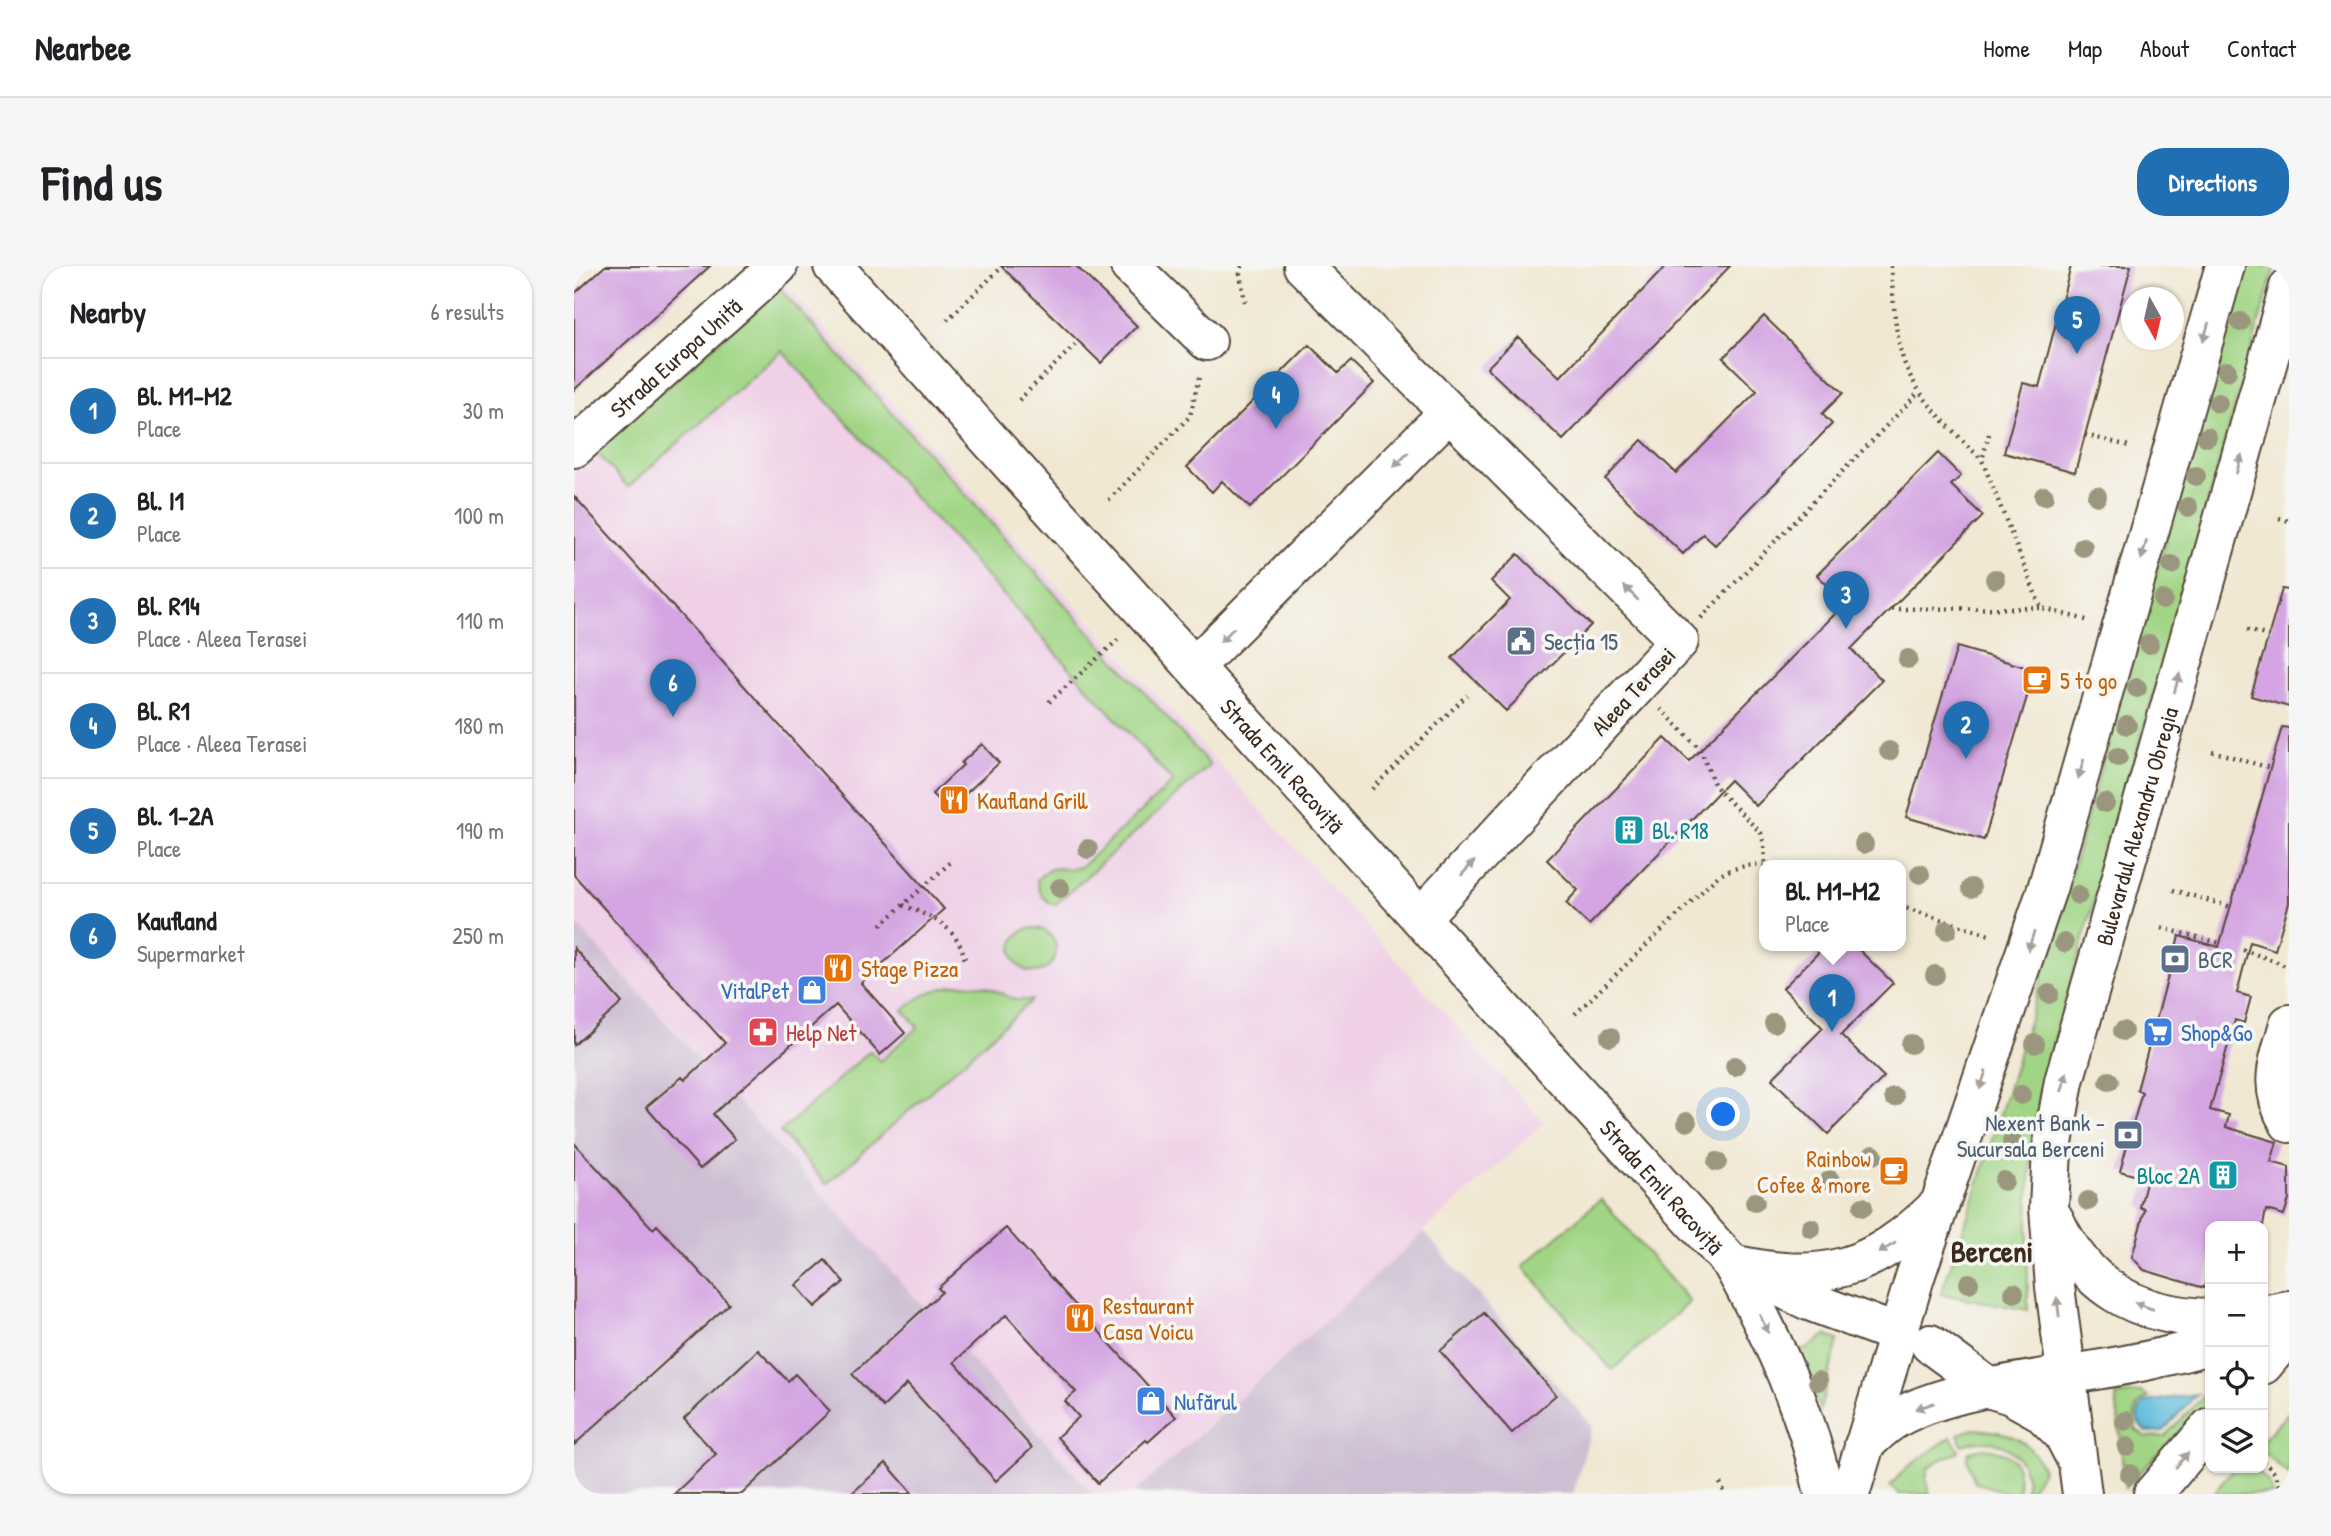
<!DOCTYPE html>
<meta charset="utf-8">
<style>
:root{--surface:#fff;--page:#f6f6f6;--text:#202124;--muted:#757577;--line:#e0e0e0;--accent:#1f6fb2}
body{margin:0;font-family:"Patrick Hand",sans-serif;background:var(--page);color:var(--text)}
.controls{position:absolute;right:21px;bottom:21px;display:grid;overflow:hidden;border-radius:14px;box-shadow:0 2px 5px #0004}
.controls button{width:63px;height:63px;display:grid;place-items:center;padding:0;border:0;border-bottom:2px solid var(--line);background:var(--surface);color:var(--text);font:35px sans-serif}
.compass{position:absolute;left:1547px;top:21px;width:63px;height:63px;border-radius:50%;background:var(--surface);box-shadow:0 2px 5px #0004;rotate:172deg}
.you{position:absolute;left:1150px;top:849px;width:24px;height:24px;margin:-18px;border:5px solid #fff;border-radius:50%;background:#1a73e8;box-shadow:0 0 0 10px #1a73e833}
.badge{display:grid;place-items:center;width:46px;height:46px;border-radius:50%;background:var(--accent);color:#fff;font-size:23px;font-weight:700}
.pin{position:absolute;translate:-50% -58px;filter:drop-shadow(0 2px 4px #0008)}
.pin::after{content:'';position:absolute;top:37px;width:24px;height:21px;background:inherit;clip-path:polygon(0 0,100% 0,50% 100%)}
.popup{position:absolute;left:1185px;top:594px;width:147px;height:91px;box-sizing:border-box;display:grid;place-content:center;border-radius:14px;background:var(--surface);filter:drop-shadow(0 2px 5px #0005);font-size:23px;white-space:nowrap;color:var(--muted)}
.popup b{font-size:26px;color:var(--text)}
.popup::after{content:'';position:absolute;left:50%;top:100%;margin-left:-14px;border:14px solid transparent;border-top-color:var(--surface)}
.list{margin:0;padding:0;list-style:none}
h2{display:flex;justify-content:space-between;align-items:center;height:91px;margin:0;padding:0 28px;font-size:30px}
h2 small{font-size:23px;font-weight:400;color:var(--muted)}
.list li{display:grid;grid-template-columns:46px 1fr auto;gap:21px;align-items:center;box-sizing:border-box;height:105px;padding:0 28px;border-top:2px solid var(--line)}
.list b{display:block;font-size:26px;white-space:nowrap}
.list p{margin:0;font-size:23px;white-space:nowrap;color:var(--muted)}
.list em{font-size:23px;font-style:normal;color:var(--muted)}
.icon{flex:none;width:38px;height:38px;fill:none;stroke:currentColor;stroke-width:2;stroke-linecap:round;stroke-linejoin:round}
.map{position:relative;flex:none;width:1715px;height:1228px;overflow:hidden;border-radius:28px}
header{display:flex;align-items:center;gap:42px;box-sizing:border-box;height:98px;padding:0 35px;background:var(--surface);border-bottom:2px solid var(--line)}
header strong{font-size:33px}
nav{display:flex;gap:38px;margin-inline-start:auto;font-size:24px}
.intro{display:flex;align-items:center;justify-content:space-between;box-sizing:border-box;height:168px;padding:0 42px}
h1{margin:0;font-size:49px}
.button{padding:18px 32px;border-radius:28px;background:var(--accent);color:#fff;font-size:24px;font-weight:700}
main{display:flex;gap:42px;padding:0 42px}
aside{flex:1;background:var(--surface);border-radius:28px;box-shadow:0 2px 5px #0004}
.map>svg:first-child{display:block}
.built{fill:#efd0e7}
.industrial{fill:#cdbed3}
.green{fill:#a1d585;stroke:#6e8052;stroke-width:2}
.water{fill:#5dbbdb;stroke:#4c727c;stroke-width:2}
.building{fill:#d4a5e2}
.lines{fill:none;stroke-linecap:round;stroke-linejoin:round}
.minor-casing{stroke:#564639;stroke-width:42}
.major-casing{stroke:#564639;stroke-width:42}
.path{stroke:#564639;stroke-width:4.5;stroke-dasharray:2 5;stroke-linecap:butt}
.minor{stroke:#fff;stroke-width:38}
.major{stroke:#fff;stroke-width:38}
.tree{fill:#9b977e}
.oneway{fill:#a79f9a}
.labels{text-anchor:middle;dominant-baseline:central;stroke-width:7;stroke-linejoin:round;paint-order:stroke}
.street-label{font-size:23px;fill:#3b2a1e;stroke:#f6f6f2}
.service-label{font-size:23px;fill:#4e5e75;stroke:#f6f6f2;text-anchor:start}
.food-label{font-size:23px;fill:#c56008;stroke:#f6f6f2;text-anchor:start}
.culture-label{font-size:23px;fill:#0d838f;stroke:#f6f6f2;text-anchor:start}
.shop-label{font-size:23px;fill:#366cbe;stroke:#f6f6f2;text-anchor:start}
.health-label{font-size:23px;fill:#be3a42;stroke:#f6f6f2;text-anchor:start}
.district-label{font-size:30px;font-weight:bold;fill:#3b2a1e;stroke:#f6f6f2}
</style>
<header>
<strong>Nearbee</strong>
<nav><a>Home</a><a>Map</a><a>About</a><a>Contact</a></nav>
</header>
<div class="intro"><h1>Find us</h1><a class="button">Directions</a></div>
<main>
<aside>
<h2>Nearby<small>6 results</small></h2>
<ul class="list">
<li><span class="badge">1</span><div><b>Bl. M1-M2</b><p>Place</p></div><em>30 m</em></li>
<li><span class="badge">2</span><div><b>Bl. I1</b><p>Place</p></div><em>100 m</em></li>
<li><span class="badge">3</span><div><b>Bl. R14</b><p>Place · Aleea Terasei</p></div><em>110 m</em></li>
<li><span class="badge">4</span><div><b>Bl. R1</b><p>Place · Aleea Terasei</p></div><em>180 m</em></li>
<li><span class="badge">5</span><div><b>Bl. 1-2A</b><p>Place</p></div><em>190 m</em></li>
<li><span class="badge">6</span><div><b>Kaufland</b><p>Supermarket</p></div><em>250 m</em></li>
</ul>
</aside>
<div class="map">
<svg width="1715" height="1228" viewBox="0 0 1715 1228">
<rect width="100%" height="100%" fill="#f6f6f2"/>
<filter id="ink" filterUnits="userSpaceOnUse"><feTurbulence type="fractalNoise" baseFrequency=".0143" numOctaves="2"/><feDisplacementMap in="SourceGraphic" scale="14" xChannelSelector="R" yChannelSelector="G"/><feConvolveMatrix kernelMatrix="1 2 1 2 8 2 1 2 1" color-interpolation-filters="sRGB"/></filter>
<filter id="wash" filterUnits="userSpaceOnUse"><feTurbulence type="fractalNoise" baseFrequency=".00686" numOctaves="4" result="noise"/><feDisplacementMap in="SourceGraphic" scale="28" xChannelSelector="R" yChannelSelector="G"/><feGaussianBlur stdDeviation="1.57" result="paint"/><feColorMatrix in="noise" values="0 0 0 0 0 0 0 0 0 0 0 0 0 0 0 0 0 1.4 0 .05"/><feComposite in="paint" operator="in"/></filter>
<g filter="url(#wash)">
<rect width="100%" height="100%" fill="#f1e8d3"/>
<!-- built -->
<path class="built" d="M194,0L970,857L559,1228H519L0,655V158Z"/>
<!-- industrial -->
<path class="industrial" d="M0,655L251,932L519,1228H0Z
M850,966L1018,1160L999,1228H559Z"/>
<!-- green -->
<path class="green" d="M1669,0H1701L1468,818C1453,896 1453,965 1454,1044L1367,1028L1399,935L1455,756Z
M205,22L636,499L481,639C471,636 463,625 463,614C483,592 488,609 508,600L599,516L208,85L54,221L21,185Z
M438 684a22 22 0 1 1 44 0a22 22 0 1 1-44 0Z
M388,718L411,720L442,734H458L253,918L206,866L296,785L306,795L344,761L329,744C345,729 367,721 388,718Z
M1027,933L1116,1036L1038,1104L949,1000Z
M1252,1069L1264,1074L1246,1144L1221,1085L1233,1083Z
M1567,1126L1575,1131C1562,1137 1558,1147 1562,1161L1561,1163L1573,1171L1591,1170L1634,1126H1636V1133L1551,1222L1542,1130Z
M1715,1146V1209L1689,1186V1174Z
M1399,1163C1432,1165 1456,1171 1469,1204L1455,1226L1451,1225C1458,1196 1433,1174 1405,1175C1399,1175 1393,1178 1388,1179L1384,1168Z
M1377,1171L1385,1184L1383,1187L1364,1195L1354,1202L1352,1214L1356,1228H1325L1316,1220L1331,1203Z
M1411,1182C1442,1187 1447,1199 1444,1228C1425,1228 1419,1219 1401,1217L1393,1193L1394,1187L1403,1183Z
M1660,1202H1680L1695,1217L1699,1228H1639Z"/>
<!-- water -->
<path class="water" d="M1623,1128L1589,1165L1574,1166C1561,1159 1560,1146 1571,1136Z"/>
<g id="blocks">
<!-- building -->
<path class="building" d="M31,0H136L0,124V28Z
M427,0H502L563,60L527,97Z
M1092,0H1156L989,174L913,102L944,71L986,111Z
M1497,0H1557L1501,206L1430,187L1449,117L1465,121Z
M1190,50L1269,127L1248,148L1258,158L1141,279L1129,268L1109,288L1031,213L1068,174L1102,207L1183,125L1149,92Z
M735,79L764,107L777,95L800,117L676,242L648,215L638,226L613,201Z
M1364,187L1387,210L1377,219L1409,250L1277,383L1308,414L1182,540L1156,514L1015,659L992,637L1004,624L973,594L1091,472L1115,495L1272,337L1243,309Z
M0,230L370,643L287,717L331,767L306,789L262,739L139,848L161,873L126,903L72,841L108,811L111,814L151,777L0,609Z
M944,288L1017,359L932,445L878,392L936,334L917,315Z
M1708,323L1715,324V441L1677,430Z
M1383,381L1461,404L1410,574L1332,551Z
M1708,461L1715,462V637L1701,684L1676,676L1663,727L1677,731L1670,757L1661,754L1636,844L1655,849L1652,861L1703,876L1697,896L1715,901V933L1710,949L1692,944L1689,960H1636V1000L1630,1022L1570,1004L1558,991L1571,943L1566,941L1573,913L1546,905L1568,826L1563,824L1605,670L1645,681Z
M408,478L425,497L374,544L358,528L389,499L387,497Z
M1251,680H1281L1319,717L1267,769L1310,811L1254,868L1198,813L1249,762L1209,722Z
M0,682L48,737L0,779Z
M0,877L79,963L83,959L155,1038L0,1179Z
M432,962L602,1151L574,1176L572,1174L524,1217L483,1171L505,1151L491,1135L502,1126L432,1049L380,1096L458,1182L422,1215L333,1118L309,1141L278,1108L368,1026L364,1022Z
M251,994L270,1016L241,1041L222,1019Z
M910,1047L982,1129L938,1167L866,1085Z
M184,1084L214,1115L221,1108L256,1145L168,1228H100L142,1188L110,1153Z
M312,1197L339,1228H277Z"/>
</g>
</g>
<g filter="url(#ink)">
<use href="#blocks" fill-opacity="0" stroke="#564639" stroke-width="2"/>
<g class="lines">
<!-- minor casing -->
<g class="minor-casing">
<g id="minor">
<path id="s1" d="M259,0L1158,998C1198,1070 1234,1147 1250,1228"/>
<path d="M556,0L633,75"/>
<path d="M729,0L1105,375L847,651"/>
<path id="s2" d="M0,182L204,0"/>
<path d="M621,400L875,146"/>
<path d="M1715,758C1704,797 1693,820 1715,857"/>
<path d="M1167,1003L1235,1035L1324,1068"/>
</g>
</g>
<!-- major casing -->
<g class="major-casing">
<g id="major">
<path d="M1480,953C1511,1021 1562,1050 1636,1052"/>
<path d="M1158,998C1248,1018 1297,1005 1364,940"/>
<path d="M1689,1049L1715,1044"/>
<path d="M1356,1078L1417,1123L1437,1129L1466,1145L1489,1168L1501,1191"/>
<path d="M1689,1099L1715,1068"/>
<path d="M1290,1179C1301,1169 1310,1159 1323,1152C1372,1124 1459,1114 1516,1105C1556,1099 1597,1090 1636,1079"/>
<path d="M1276,1228L1341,1011L1473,623L1651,0"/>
<path id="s3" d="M1508,1228L1481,1021L1475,942L1478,883L1490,815L1715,21"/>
<path d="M1579,1228L1636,1161"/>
</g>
</g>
<!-- path -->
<path class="path" d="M668,0L666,8L671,36
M1317,0C1319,28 1320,58 1327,86C1338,129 1377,162 1407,193
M373,54L428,1
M445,134L505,75
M1415,168L1408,194L1467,342L1516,355
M1511,169L1555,180
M535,234L616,150L626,107
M1705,252L1715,255
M1317,343L1467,342
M1127,352L1345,126
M1673,364L1695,370
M475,436L547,371
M1087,443L1126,483L1140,518L1148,528L1187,567L1190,578L1191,598
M1638,485L1696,502
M798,523L893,429
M1599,624L1657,641
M329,639C359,652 384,660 391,694
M1326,640L1415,669
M307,659L377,596
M1588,662L1646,677
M1669,684L1701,695L1715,702
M1001,748L1144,610C1163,600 1182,596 1204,600
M1689,1195L1701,1207L1709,1228
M1146,1217L1151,1228"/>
<!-- minor -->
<use href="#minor" class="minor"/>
<!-- major -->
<use href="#major" class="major"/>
</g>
<!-- trees -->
<g class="tree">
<circle cx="1666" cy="56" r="10"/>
<circle cx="1653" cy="105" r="10"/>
<circle cx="1644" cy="137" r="10"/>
<circle cx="1633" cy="171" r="10"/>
<circle cx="1622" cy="210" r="10"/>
<circle cx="1470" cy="230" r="10"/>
<circle cx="1523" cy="230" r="10"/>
<circle cx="1614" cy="241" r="10"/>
<circle cx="1509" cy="281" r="10"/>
<circle cx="1598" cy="299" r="10"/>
<circle cx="1421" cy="313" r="10"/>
<circle cx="1589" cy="334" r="10"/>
<circle cx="1575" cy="378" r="10"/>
<circle cx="1334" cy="393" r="10"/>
<circle cx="1563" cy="422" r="10"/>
<circle cx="1553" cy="459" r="10"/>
<circle cx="1315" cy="485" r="10"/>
<circle cx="1544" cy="491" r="10"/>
<circle cx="1531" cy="537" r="10"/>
<circle cx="1290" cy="578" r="10"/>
<circle cx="514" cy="583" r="10"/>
<circle cx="1346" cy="608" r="10"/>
<circle cx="486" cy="622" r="10"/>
<circle cx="1397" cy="622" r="10"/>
<circle cx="1504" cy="629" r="10"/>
<circle cx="1373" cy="664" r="10"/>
<circle cx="1490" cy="677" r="10"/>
<circle cx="1361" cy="709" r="10"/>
<circle cx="1475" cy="728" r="10"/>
<circle cx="1200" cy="757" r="10"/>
<circle cx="1549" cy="765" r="10"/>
<circle cx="1036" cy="771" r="10"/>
<circle cx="1337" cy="778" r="10"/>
<circle cx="1461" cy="778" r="10"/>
<circle cx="1161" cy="800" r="10"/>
<circle cx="1535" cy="815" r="10"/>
<circle cx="1447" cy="829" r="10"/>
<circle cx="1320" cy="831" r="10"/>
<circle cx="1113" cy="856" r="10"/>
<circle cx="1438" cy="875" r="10"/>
<circle cx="1299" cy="889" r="10"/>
<circle cx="1143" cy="896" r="10"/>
<circle cx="1256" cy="914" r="10"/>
<circle cx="1430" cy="915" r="10"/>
<circle cx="1514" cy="935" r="10"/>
<circle cx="1181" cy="936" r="10"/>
<circle cx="1289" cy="941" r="10"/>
<circle cx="1237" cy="962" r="10"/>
<circle cx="1395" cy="1017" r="10"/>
<circle cx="1440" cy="1027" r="10"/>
<circle cx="1244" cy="1115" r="10"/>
<circle cx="1551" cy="1155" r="10"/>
<circle cx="1553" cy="1181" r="10"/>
<circle cx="1556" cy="1208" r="10"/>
</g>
<!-- one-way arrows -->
<defs><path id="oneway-solid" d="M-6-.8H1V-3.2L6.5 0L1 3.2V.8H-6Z" transform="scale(1.75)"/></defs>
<g class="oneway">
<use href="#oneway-solid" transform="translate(1632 66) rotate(106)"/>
<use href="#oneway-solid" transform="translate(827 194) rotate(135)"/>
<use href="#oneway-solid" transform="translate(1665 198) rotate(-74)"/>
<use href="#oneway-solid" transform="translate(1570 284) rotate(106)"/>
<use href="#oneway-solid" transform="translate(1057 327) rotate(-135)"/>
<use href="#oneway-solid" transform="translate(653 369) rotate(135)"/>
<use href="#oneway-solid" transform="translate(1603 417) rotate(-74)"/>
<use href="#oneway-solid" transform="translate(1507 503) rotate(106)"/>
<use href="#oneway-solid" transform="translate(894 602) rotate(-47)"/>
<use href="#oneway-solid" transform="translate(1457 675) rotate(108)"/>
<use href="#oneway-solid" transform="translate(1409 814) rotate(109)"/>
<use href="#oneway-solid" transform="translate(1490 816) rotate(-76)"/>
<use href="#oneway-solid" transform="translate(1313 982) rotate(149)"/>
<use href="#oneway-solid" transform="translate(1570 1040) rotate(-160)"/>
<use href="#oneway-solid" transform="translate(1484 1041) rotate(-97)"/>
<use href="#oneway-solid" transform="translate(1190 1058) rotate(65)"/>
<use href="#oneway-solid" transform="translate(1351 1140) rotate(161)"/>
<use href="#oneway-solid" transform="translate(1608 1194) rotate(-50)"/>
</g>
</g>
<!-- icons -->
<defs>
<g id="civic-square" transform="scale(1.575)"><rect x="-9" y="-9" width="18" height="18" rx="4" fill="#5c6f8a" stroke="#f6f6f2"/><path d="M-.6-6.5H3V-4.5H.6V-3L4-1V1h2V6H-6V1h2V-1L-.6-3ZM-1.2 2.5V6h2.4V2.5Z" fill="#fff"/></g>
<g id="cafe-square" transform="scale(1.575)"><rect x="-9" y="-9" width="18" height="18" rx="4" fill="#e8710a" stroke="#f6f6f2"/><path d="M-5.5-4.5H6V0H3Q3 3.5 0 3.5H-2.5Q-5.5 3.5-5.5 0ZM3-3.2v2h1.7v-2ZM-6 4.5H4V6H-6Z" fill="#fff"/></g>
<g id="restaurant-square" transform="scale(1.575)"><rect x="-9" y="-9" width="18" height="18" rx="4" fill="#e8710a" stroke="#f6f6f2"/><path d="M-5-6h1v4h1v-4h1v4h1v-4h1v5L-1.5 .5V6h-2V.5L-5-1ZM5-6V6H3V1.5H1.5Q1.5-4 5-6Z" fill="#fff"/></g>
<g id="building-square" transform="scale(1.575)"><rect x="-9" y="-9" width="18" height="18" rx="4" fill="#0f9aa8" stroke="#f6f6f2"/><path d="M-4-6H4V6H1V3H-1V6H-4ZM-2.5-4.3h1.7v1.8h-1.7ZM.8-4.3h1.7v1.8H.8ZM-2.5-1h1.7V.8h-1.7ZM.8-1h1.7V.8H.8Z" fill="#fff"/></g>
<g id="bank-square" transform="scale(1.575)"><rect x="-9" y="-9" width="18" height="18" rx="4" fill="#5c6f8a" stroke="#f6f6f2"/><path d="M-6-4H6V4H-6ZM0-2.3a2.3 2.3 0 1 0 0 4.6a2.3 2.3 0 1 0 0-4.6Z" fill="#fff"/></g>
<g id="shop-square" transform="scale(1.575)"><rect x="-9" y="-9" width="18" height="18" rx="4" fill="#3f7fe0" stroke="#f6f6f2"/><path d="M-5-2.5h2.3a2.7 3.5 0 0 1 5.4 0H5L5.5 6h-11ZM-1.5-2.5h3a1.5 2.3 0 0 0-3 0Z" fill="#fff"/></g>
<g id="pharmacy-square" transform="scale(1.575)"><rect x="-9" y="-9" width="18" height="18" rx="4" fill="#e0444e" stroke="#f6f6f2"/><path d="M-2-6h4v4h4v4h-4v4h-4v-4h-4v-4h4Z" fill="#fff"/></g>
<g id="supermarket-square" transform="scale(1.575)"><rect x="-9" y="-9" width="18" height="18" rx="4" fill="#3f7fe0" stroke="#f6f6f2"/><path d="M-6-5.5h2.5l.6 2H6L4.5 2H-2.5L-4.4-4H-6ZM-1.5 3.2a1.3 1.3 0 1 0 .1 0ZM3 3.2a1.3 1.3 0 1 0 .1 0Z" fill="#fff"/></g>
</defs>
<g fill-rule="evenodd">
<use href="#civic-square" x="947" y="375"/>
<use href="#cafe-square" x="1463" y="414"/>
<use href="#restaurant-square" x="380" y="534"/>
<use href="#building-square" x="1055" y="564"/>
<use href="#bank-square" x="1601" y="693"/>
<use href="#restaurant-square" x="264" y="702"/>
<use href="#shop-square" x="238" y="724"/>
<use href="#pharmacy-square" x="189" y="766"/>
<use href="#supermarket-square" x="1584" y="766"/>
<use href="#bank-square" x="1554" y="869"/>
<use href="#cafe-square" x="1320" y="905"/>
<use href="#building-square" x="1649" y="909"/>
<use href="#restaurant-square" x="506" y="1052"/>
<use href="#shop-square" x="577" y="1135"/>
</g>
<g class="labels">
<!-- street labels -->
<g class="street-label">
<text stroke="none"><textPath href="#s2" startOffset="136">Strada Europa Unită</textPath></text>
<text transform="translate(1059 425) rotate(-47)">Aleea Terasei</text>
<text stroke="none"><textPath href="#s1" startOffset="672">Strada Emil Racoviță</textPath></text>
<text stroke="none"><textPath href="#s3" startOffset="681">Bulevardul Alexandru Obregia</textPath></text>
<text stroke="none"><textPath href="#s1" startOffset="1239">Strada Emil Racoviță</textPath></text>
</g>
<!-- service labels -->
<g class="service-label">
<text x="970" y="375">Secția 15</text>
<text x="1624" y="693">BCR</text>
<text x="1531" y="856" text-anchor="end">Nexent Bank -<tspan x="1531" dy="26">Sucursala Berceni</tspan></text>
</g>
<!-- food labels -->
<g class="food-label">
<text x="1486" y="414">5 to go</text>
<text x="403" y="534">Kaufland Grill</text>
<text x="287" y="702">Stage Pizza</text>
<text x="1297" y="892" text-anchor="end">Rainbow<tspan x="1297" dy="26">Cofee &amp; more</tspan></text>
<text x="529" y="1039">Restaurant<tspan x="529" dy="26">Casa Voicu</tspan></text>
</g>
<!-- culture labels -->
<g class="culture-label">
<text x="1078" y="564">Bl. R18</text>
<text x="1626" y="909" text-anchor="end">Bloc 2A</text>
</g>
<!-- shop labels -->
<g class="shop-label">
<text x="215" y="724" text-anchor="end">VitalPet</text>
<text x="1607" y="766">Shop&amp;Go</text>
<text x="600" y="1135">Nufărul</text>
</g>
<!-- health labels -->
<g class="health-label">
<text x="212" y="766">Help Net</text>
</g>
<!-- district labels -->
<g class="district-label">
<text x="1418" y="985">Berceni</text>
</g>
</g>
</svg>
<div class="controls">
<button>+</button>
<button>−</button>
<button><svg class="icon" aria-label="locate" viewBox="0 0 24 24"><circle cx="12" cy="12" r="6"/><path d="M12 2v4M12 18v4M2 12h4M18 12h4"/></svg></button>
<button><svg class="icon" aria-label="layers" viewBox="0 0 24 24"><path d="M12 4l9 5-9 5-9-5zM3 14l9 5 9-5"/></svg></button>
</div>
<svg class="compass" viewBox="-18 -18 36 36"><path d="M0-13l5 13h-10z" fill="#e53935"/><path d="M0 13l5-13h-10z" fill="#757577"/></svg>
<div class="you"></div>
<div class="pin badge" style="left:1258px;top:766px">1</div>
<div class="popup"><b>Bl. M1-M2</b>Place</div>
<div class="pin badge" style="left:1392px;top:493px">2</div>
<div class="pin badge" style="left:1272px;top:363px">3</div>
<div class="pin badge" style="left:702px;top:163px">4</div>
<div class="pin badge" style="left:1503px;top:88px">5</div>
<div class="pin badge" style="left:99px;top:451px">6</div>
</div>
</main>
